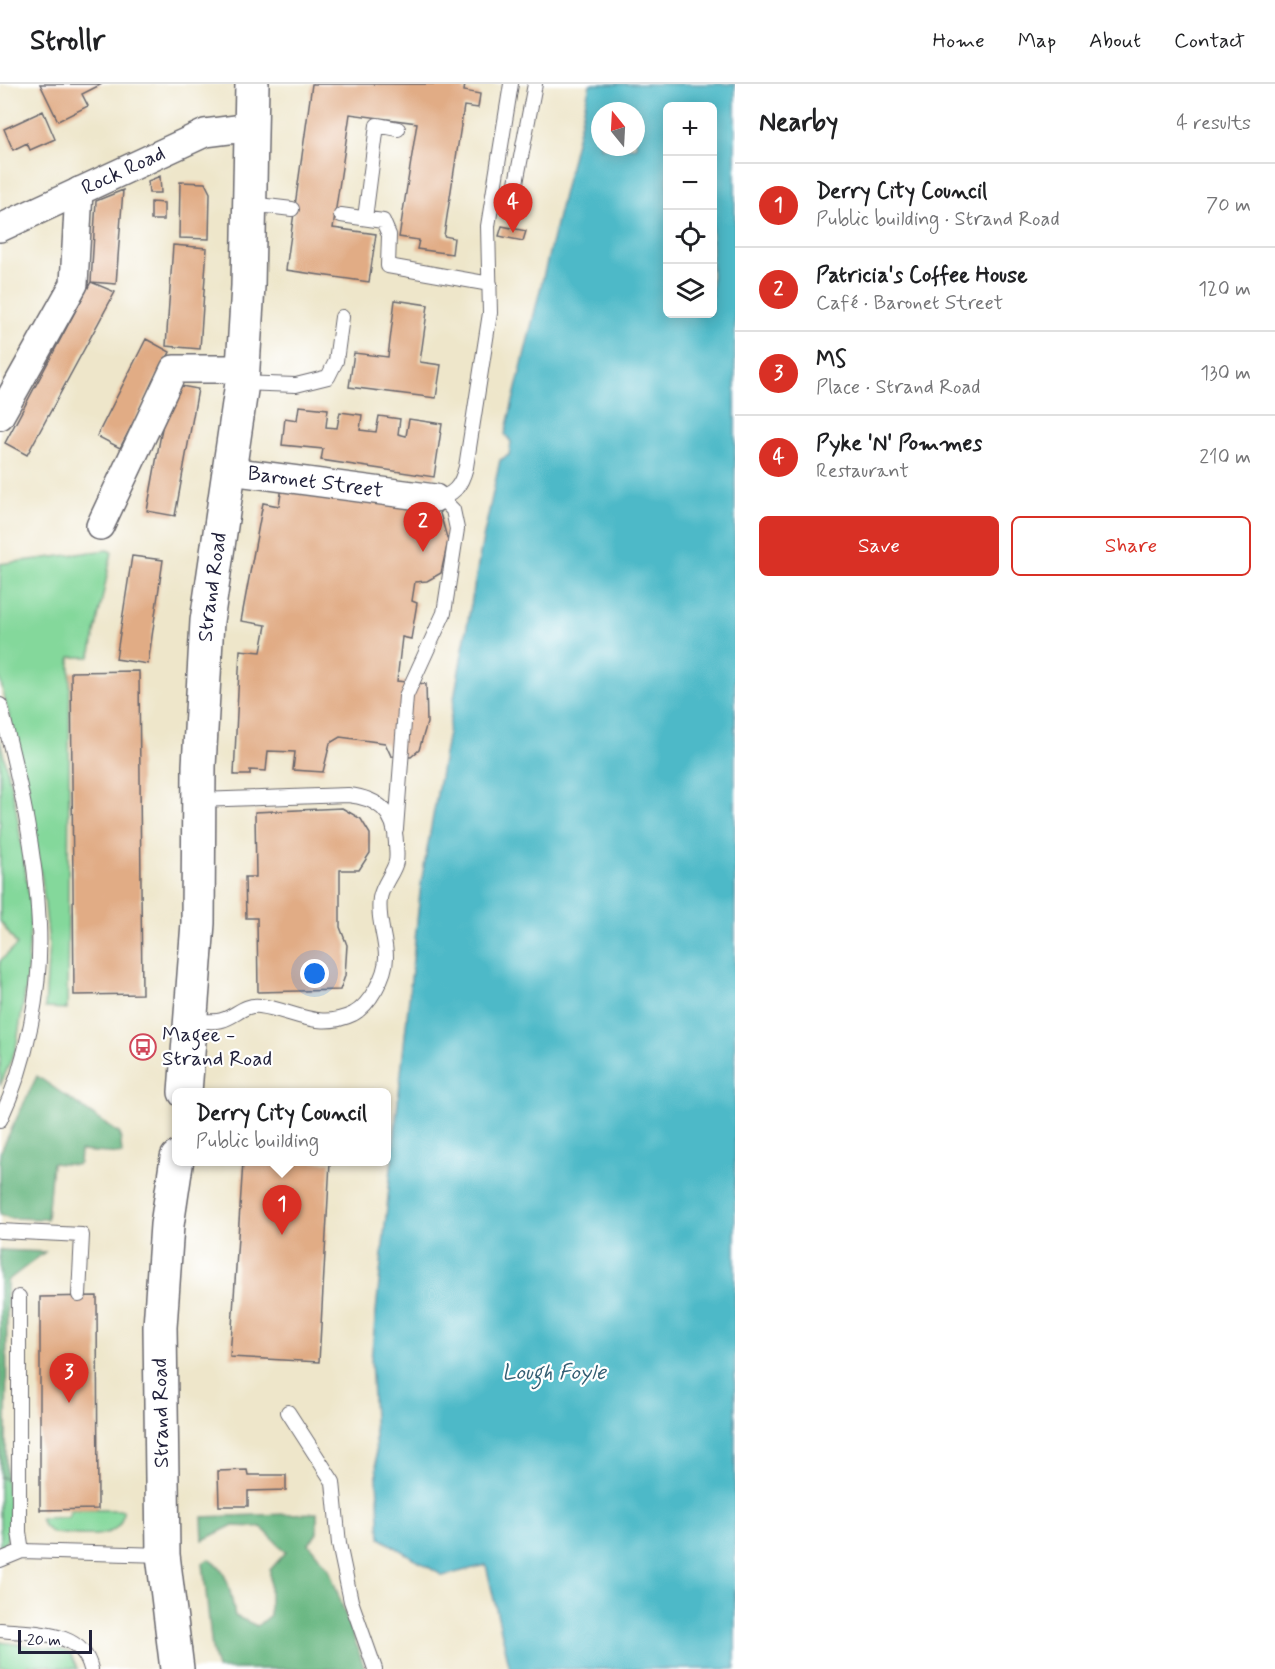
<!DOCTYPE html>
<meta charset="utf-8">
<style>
:root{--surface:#fff;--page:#f6f6f6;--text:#202124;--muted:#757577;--line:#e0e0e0;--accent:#d93025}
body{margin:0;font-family:Mynerve,sans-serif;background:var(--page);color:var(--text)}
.controls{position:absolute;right:18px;top:18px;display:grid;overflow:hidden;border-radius:9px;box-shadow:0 3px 15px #0003}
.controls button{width:54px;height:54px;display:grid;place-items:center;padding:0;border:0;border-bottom:2px solid var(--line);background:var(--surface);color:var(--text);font:30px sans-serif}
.compass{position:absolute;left:591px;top:18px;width:54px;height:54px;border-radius:50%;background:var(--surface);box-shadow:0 3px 15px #0003;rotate:342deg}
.scale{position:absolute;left:18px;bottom:15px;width:74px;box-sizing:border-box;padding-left:6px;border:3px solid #22223b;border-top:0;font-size:16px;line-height:21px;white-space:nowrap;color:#22223b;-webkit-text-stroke:4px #fff;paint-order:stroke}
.you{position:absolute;left:315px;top:890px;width:21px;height:21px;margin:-15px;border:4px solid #fff;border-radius:50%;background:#1a73e8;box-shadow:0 0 0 9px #1a73e833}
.badge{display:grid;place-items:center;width:39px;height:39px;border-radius:50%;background:var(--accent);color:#fff;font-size:20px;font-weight:700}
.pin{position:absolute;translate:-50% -50px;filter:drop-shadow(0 2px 3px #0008)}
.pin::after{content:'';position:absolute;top:32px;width:21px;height:18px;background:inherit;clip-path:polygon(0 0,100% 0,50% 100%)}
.popup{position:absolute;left:172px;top:1004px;width:219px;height:78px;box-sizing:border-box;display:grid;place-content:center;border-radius:9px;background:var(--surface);filter:drop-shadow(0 2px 4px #0005);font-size:20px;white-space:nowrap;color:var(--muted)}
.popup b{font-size:22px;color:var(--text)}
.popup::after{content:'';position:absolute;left:50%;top:100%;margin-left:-12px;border:12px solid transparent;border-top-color:var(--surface)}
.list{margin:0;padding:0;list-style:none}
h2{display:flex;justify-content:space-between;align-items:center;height:78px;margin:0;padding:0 24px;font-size:26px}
h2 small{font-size:20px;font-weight:400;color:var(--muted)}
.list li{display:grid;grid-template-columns:39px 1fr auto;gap:18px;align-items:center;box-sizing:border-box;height:84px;padding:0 24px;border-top:2px solid var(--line)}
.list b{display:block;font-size:22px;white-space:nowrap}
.list p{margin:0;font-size:20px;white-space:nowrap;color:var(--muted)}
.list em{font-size:20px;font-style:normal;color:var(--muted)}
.actions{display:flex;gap:12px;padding:18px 24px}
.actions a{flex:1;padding:14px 0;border:2px solid var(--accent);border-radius:9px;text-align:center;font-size:21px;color:var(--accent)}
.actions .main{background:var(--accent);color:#fff}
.icon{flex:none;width:33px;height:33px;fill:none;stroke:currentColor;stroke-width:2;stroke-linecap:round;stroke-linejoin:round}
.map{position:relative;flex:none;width:735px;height:1585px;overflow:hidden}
header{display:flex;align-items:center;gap:36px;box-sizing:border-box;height:84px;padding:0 30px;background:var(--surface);border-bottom:2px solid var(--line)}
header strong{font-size:28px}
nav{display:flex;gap:33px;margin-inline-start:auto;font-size:21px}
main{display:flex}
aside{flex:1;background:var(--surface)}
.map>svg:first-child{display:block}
.green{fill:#84d89b;stroke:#537d6b;stroke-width:1.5}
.forest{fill:#6bb883;stroke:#466d5f;stroke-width:1.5}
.water{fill:#4db9c8;stroke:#386e82;stroke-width:1.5;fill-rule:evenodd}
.building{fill:#e1ac85}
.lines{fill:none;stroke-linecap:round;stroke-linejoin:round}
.service-casing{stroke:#69676d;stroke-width:16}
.minor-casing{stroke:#69676d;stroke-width:30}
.trunk-casing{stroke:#69676d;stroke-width:36}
.service{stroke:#fff;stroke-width:14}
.minor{stroke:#fff;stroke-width:27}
.trunk{stroke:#fff;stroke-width:33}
.labels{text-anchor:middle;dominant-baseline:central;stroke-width:4.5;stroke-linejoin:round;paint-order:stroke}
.street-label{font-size:21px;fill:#22223b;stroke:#fff}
.poi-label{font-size:21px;fill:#22223b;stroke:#fff;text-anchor:start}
.water-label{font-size:22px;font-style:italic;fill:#335e73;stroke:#fff}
</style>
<header>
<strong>Strollr</strong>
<nav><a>Home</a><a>Map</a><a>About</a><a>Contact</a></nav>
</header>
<main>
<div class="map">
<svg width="735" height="1585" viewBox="0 0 735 1585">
<rect width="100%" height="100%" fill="#fff"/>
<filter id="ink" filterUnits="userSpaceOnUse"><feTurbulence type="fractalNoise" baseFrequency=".0167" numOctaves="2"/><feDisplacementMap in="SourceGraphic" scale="12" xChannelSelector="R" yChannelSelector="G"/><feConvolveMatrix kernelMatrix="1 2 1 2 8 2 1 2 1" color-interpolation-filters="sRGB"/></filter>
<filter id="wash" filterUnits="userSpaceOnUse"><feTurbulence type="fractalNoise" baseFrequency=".008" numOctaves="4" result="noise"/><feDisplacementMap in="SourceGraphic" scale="24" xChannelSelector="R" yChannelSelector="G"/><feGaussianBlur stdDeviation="1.35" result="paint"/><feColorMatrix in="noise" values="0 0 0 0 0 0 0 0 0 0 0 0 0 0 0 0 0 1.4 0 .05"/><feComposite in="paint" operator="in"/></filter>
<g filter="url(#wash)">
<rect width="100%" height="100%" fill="#eee6ca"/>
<!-- green -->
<path class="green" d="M107,466L112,468L90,573H70L67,925L45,924L49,860L42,796L22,684L0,596V480Z
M0,656L16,724L31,826L27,896L16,964L0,1002V877L17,861L0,837Z
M0,1393L6,1395C7,1414 18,1452 0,1464Z
M70,1426H123C123,1461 76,1450 52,1449L43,1441L40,1434L69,1433Z
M0,1558L62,1566L70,1569L78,1585L28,1580V1585L0,1583Z"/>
<!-- forest -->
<path class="forest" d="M37,992L120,1050L122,1070L80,1067L79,1079L76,1081L52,1079L47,1135L9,1134L0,1130V1069Z
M0,1166L45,1168L7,1197L6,1395L0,1393Z
M317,1429V1449L309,1460L329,1485L365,1585H217L212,1565L203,1479L209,1475C229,1486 231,1512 235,1532L257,1542L270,1531V1486L286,1468L261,1443L231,1442L203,1456L202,1433Z"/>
<!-- water -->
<path class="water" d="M590,0H735V1585H510L486,1481L443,1492L380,1454L371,1275L421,799L481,464L500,376L509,371L511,358L505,350ZM668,22H712V230H668ZM600,27H636V63H600Z"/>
<g id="blocks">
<!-- building -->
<path class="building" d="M40,0H102L82,10L88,22L58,37Z
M312,0H465L464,7L480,10L478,24L464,22L444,152L454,154L452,170L417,165L419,156L399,153L417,39L350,30L333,144L376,150L369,198L286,186Z
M43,27L55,55L30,66L27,59L13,66L4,45Z
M160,92L161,109H149L148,97Z
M180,98L205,99L210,109L209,155L179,154Z
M123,106L116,200L91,198L96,117Z
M151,118L164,119V136H151Z
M502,142L526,147L523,157L499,152Z
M173,161L207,164L200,265L166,262Z
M91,198L115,208L27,371L5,359Z
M395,216L428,221L420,278L441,281L436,314L349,303L354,269L388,273Z
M146,255L170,268L120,364L97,352Z
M170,300L198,305L175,432L147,427Z
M299,322L328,325L326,343L337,344L340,328L362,331L360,346L376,348L379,332L400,335L398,350L406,352L409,335L442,340L434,393L321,376L323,365L282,361L285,334L297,336Z
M282,403L439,426L448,457L441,489L427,497L415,498L412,517L417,519L411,555L402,553L397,597L426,600L427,639L419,666L411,673L391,672L385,659L340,653L330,659L323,688L293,686L295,668L268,667L266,687L250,686V691H234L240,566L261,568L266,541L241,537L263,419L279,422Z
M132,472L163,476L148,580L116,575Z
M139,587L142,910L74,911L71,588Z
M342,724L361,735L370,750V769L359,786H340V843L347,861L345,892L340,906L258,908L257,834H246L245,793H256L255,728Z
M243,1078H330L319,1278L230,1273Z
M97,1212L98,1425L40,1426V1213Z
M247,1386L248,1391H286V1406L248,1407V1422H219L218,1387Z"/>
</g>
</g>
<g filter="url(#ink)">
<use href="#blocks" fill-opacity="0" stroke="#69676d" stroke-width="1.5"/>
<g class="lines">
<!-- service casing -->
<g class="service-casing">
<path id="service" d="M516,99L535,0
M250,120L292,125
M341,131L383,137L389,151L388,182L490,200
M365,134L377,41L398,45
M242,299L296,301L328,293L336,277L342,233
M435,414C454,412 461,402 466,383L490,229L488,142L511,0
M0,621C19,692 36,767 39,841C42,905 27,979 0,1036
M396,745L406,612L444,529L457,445L453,426L446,419L435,414
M191,936C200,936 214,939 222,936C236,932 244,920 260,922C292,926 318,947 353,930C370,921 386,891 386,873C386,853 377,836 380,814C382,802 391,792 395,781C398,775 396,766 396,759C395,727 377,714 348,711L199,716
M0,1147L82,1151L79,1211
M19,1213V1448L22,1467
M288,1328L333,1398L339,1460L351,1517L375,1585
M0,1476L22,1467L163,1471
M0,1546C33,1550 82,1545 91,1585"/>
</g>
<!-- minor casing -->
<g class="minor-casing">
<g id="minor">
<path id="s1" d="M0,144L205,49L252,43"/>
<path d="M0,332L74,200L79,107"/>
<path id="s2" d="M230,387L435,414"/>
<path d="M100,442L174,285H243"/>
</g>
</g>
<!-- trunk casing -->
<g class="trunk-casing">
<g id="trunk">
<path id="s3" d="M185,1008L198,839L199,682L207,537L242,299L248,202L252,0"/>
<path d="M177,1585L163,1471L160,1243L167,1141L177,1074"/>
</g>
</g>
<!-- service -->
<use href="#service" class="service"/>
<!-- minor -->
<use href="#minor" class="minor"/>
<!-- trunk -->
<use href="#trunk" class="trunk"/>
</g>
</g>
<!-- icons -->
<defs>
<g id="bus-ring" transform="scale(1.35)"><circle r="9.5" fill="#fff" stroke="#d1495b" stroke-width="1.5"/><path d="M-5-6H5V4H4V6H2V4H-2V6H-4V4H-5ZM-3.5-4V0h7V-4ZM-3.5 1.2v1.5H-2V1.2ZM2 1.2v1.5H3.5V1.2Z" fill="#d1495b"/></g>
</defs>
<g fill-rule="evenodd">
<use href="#bus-ring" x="143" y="963"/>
</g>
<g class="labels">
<!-- street labels -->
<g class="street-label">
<text stroke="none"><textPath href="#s1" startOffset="136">Rock Road</textPath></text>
<text stroke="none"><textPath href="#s2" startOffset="86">Baronet Street</textPath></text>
<text stroke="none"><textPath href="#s3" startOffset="506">Strand Road</textPath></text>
<text transform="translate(161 1329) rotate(-91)">Strand Road</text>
</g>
<!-- poi labels -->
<g class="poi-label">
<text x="162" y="951">Magee -<tspan x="162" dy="24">Strand Road</tspan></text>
</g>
<!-- water labels -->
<g class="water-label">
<text x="554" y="1289">Lough Foyle</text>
</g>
</g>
</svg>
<div class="controls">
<button>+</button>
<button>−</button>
<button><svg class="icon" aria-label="locate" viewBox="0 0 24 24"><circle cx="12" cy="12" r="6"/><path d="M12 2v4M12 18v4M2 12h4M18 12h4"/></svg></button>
<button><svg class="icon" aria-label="layers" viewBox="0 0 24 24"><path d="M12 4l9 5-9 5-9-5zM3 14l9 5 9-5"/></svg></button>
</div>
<svg class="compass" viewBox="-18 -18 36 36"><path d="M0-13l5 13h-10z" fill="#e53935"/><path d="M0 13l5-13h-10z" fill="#757577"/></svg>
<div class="scale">20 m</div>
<div class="you"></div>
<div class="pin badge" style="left:282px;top:1151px">1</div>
<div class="popup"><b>Derry City Council</b>Public building</div>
<div class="pin badge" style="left:423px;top:468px">2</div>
<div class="pin badge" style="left:69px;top:1319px">3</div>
<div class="pin badge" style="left:513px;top:149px">4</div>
</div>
<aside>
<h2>Nearby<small>4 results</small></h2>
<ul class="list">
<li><span class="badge">1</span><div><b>Derry City Council</b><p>Public building · Strand Road</p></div><em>70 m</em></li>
<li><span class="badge">2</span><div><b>Patricia's Coffee House</b><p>Café · Baronet Street</p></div><em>120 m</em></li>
<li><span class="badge">3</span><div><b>MS</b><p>Place · Strand Road</p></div><em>130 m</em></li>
<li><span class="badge">4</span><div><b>Pyke 'N' Pommes</b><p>Restaurant</p></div><em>210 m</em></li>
</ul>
<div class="actions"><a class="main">Save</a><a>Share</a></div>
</aside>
</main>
